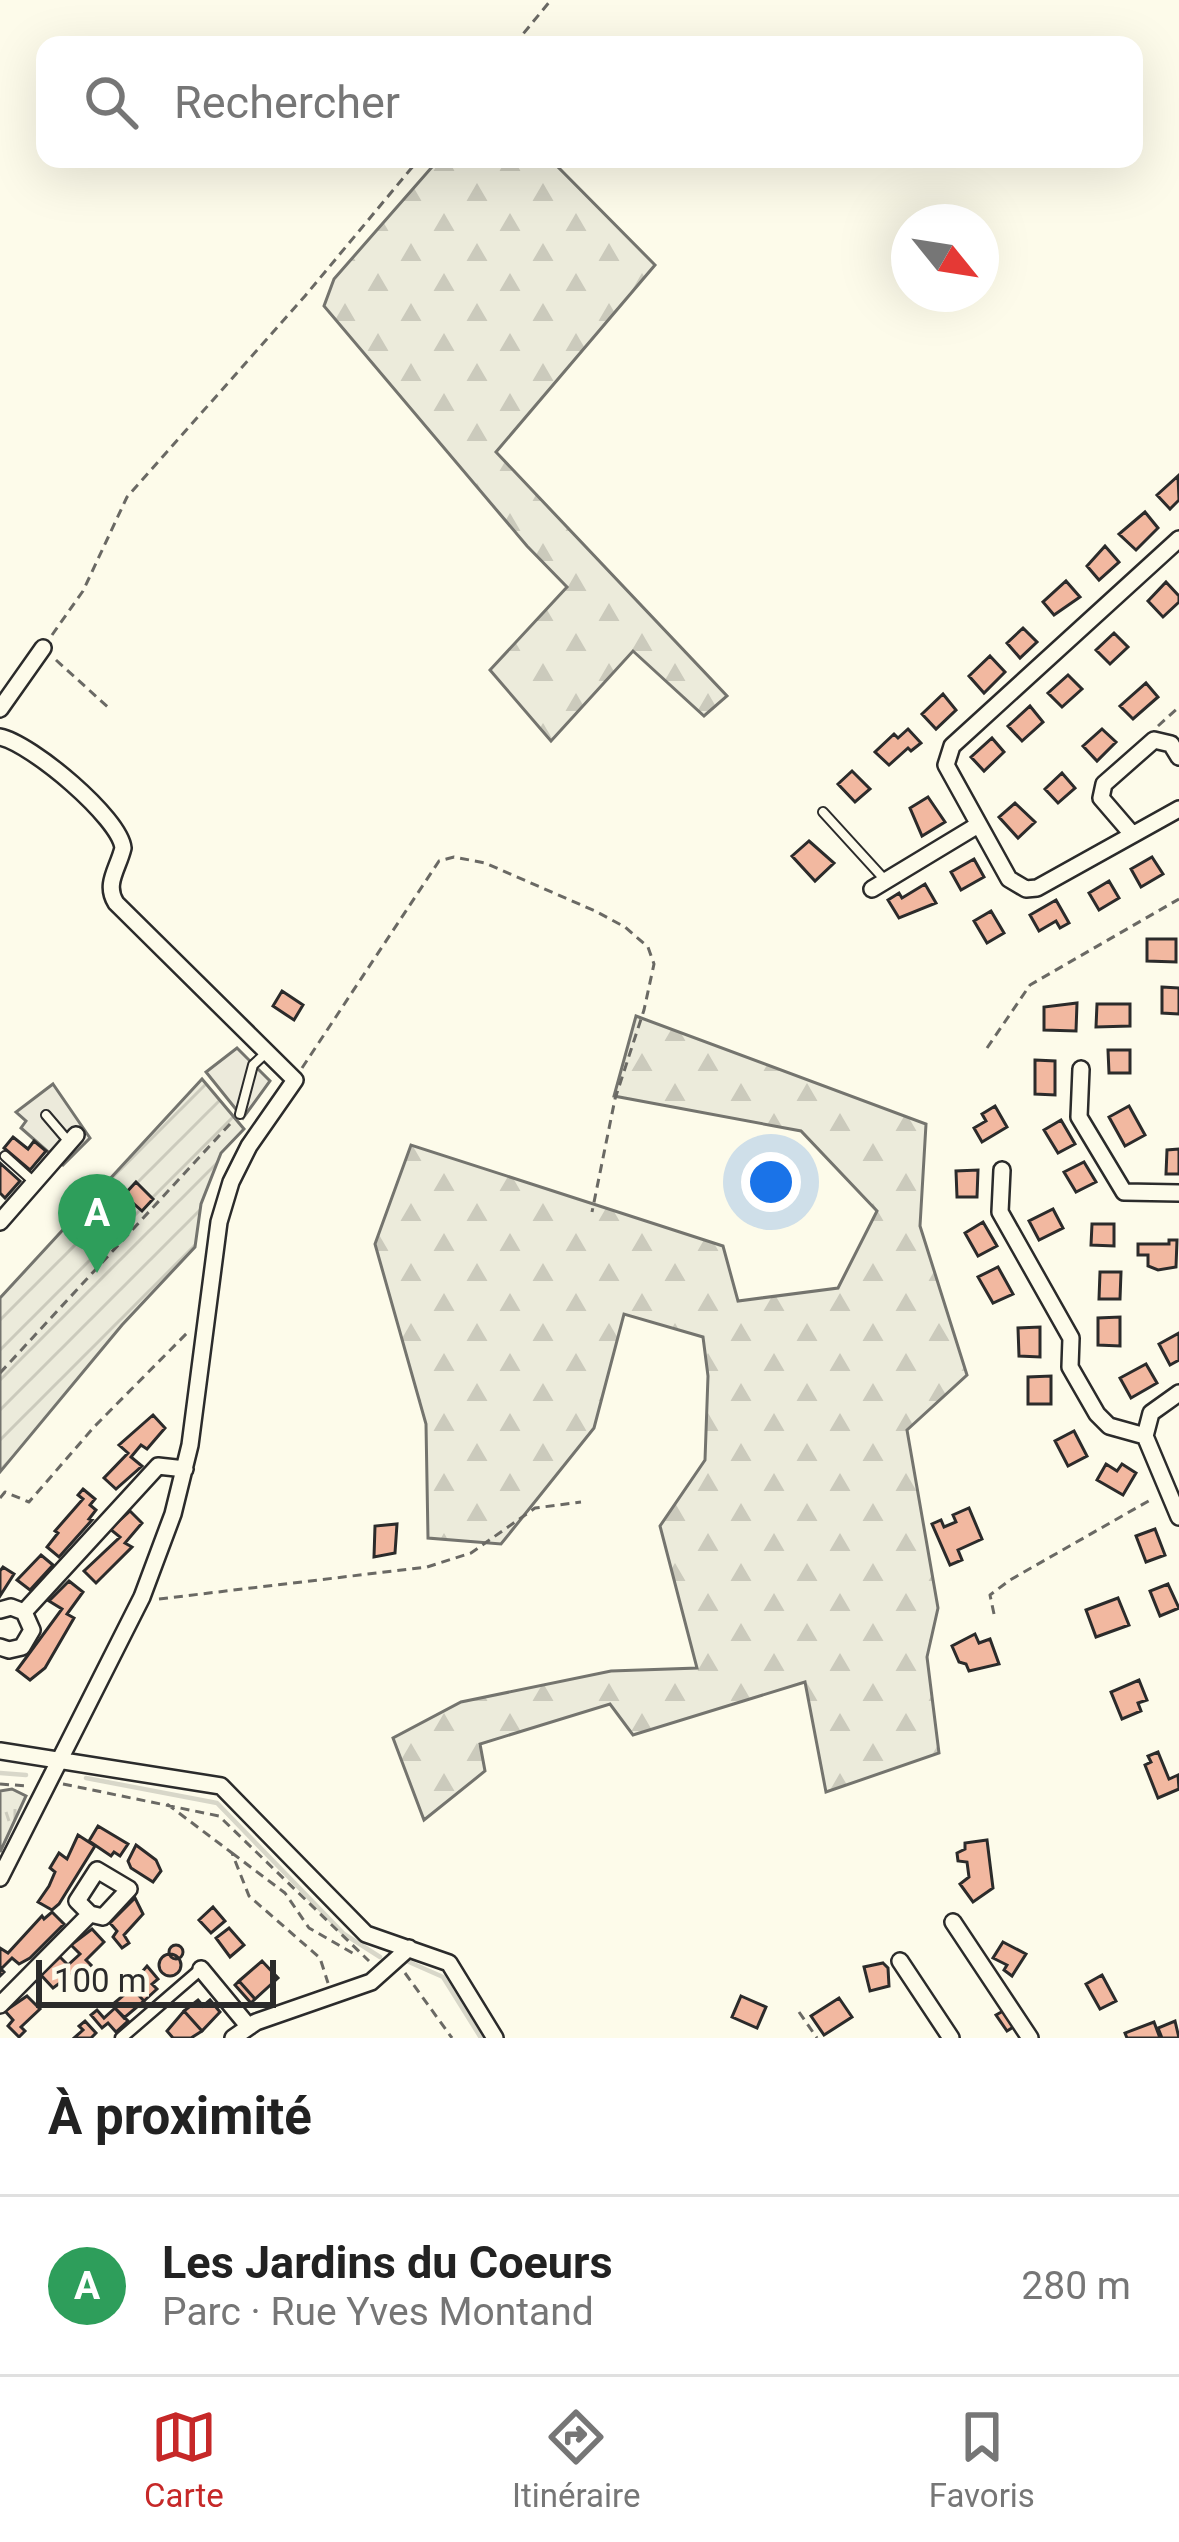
<!DOCTYPE html>
<html lang="fr">
<meta charset="utf-8">
<style>
:root{--surface:#fff;--page:#f6f6f6;--text:#222;--muted:#767676;--line:#e0e0e0;--accent:#c62828}
body{margin:0;font-family:Roboto,sans-serif;background:var(--page);color:var(--text)}
.compass{position:absolute;left:891px;top:204px;width:108px;height:108px;border-radius:50%;background:var(--surface);box-shadow:0 12px 48px #0002;rotate:120deg}
.scale{position:absolute;left:36px;bottom:30px;width:240px;box-sizing:border-box;padding-left:12px;border:6px solid #2b2b2b;border-top:0;font-size:33px;line-height:42px;white-space:nowrap;color:#2b2b2b;-webkit-text-stroke:9px #fdfbea;paint-order:stroke}
.you{position:absolute;left:771px;top:1182px;width:42px;height:42px;margin:-30px;border:9px solid #fff;border-radius:50%;background:#1a73e8;box-shadow:0 0 0 18px #1a73e833}
.badge{display:grid;place-items:center;width:78px;height:78px;border-radius:50%;background:var(--accent);color:#fff;font-size:39px;font-weight:700}
.pin{position:absolute;translate:-50% -99px;filter:drop-shadow(0 3px 6px #0008)}
.pin::after{content:'';position:absolute;top:63px;width:42px;height:36px;background:inherit;clip-path:polygon(0 0,100% 0,50% 100%)}
.list{margin:0;padding:0;list-style:none}
h2{display:flex;justify-content:space-between;align-items:center;height:156px;margin:0;padding:0 48px;font-size:51px}
h2 small{font-size:39px;font-weight:400;color:var(--muted)}
.list li{display:grid;grid-template-columns:78px 1fr auto;gap:36px;align-items:center;box-sizing:border-box;height:180px;padding:0 48px;border-top:3px solid var(--line)}
.list b{display:block;font-size:45px;white-space:nowrap}
.list p{margin:0;font-size:39px;white-space:nowrap;color:var(--muted)}
.list em{font-size:39px;font-style:normal;color:var(--muted)}
.icon{flex:none;width:66px;height:66px;fill:none;stroke:currentColor;stroke-width:2;stroke-linecap:round;stroke-linejoin:round}
.map{position:relative;flex:none;width:1179px;height:2038px;overflow:hidden}
.search{position:absolute;background:var(--surface);box-shadow:0 12px 48px #0002;left:36px;right:36px;top:36px;height:132px;display:flex;align-items:center;gap:30px;box-sizing:border-box;padding:0 42px;border-radius:24px;color:var(--muted);font-size:45px}
.sheet{height:336px;background:var(--surface)}
nav{display:flex;justify-content:space-around;align-items:center;box-sizing:border-box;height:168px;border-top:3px solid var(--line);background:var(--surface);font-size:33px;color:var(--muted)}
nav a{display:grid;justify-items:center;gap:6px}
nav .on{color:var(--accent)}
.map>svg:first-child{display:block}
.grass{fill:url(#grass-tufts);stroke:#74746e;stroke-width:3}
.forest{fill:url(#forest-firs);stroke:#74746e;stroke-width:3}
.garden{fill:url(#garden-furrows);stroke:#74746e;stroke-width:3}
.parking{fill:#eceadb;stroke:#74746e;stroke-width:3}
.lines{fill:none;stroke-linecap:round;stroke-linejoin:round}
.stream{stroke:#d8d7c9;stroke-width:4.5}
.building{fill:#f2b8a0;stroke:#2b2b2b;stroke-width:3}
.service-casing{stroke:#2b2b2b;stroke-width:12}
.pedestrian-casing{stroke:#2b2b2b;stroke-width:15}
.minor-casing{stroke:#2b2b2b;stroke-width:20}
.path{stroke:#6a6964;stroke-width:3;stroke-dasharray:9 6;stroke-linecap:butt}
.service{stroke:#fdfbea;stroke-width:8}
.pedestrian{stroke:#fdfbea;stroke-width:10}
.minor{stroke:#fdfbea;stroke-width:15}
</style>
<div class="map">
<svg width="1179" height="2038" viewBox="0 0 1179 2038">
<defs>
<pattern id="grass-tufts" width="24" height="20" patternUnits="userSpaceOnUse" patternTransform="scale(3)"><rect width="24" height="20" fill="#ecebdb"/><path d="M3 7l-1-3M5 7V3M7 7l1-3M15 17l-1-3M17 17v-4M19 17l1-3" fill="none" stroke="#cbcabc"/></pattern>
<pattern id="forest-firs" width="22" height="20" patternUnits="userSpaceOnUse" patternTransform="scale(3)"><rect width="22" height="20" fill="#ecebdb"/><path d="M5 1l3.5 6h-7zM16 11l3.5 6h-7z" fill="#cbcabc"/></pattern>
<pattern id="garden-furrows" width="10" height="10" patternUnits="userSpaceOnUse" patternTransform="scale(3)"><rect width="10" height="10" fill="#ecebdb"/><path d="M-1 1l2-2M0 10L10 0M9 11l2-2" fill="none" stroke="#cbcabc"/></pattern>
</defs>
<rect width="100%" height="100%" fill="#fdfbea"/>
<!-- grass -->
<path class="grass" d="M12,1789L26,1796L0,1852V1791Z"/>
<!-- forest -->
<path class="forest" d="M439,159H550L655,265L496,452L727,696L704,716L633,651L551,741L490,670L567,587L527,546L324,306L334,279Z
M636,1016L926,1124L920,1226L967,1375L907,1430L938,1608L927,1657L939,1753L826,1792L805,1682L633,1735L610,1704L480,1744L485,1771L424,1820L393,1738L461,1702L611,1671L697,1668L660,1526L705,1460L708,1376L703,1337L624,1314L594,1428L501,1544L428,1538L426,1424L375,1244L411,1145L723,1246L738,1301L838,1288L877,1211L801,1131L614,1096Z"/>
<!-- garden -->
<path class="garden" d="M202,1079L244,1129L221,1153L201,1204L195,1247L122,1325L0,1472V1298Z"/>
<!-- parking -->
<path class="parking" d="M237,1048L270,1081L243,1118L206,1072Z
M53,1084L90,1138L63,1165L21,1128L26,1121L16,1112Z"/>
<g class="lines">
<!-- stream -->
<path class="stream" d="M0,1773L26,1775
M86,1778L217,1803L344,1934L380,1957
M409,1962L443,1977L481,2038"/>
</g>
<!-- building -->
<path class="building" d="M1178,476L1179,500L1170,509L1157,495Z
M1145,512L1158,528L1136,550L1119,534Z
M1105,546L1119,562L1099,580L1087,566Z
M1066,581L1080,597L1054,615L1043,602Z
M1166,582L1179,596V602L1163,617L1148,601Z
M1023,628L1037,642L1020,658L1007,643Z
M1114,633L1128,647L1110,664L1096,650Z
M990,656L1005,672L984,693L969,676Z
M1068,675L1082,689L1062,707L1048,693Z
M1146,683L1158,697L1133,719L1120,706Z
M943,694L956,710L936,729L922,714Z
M1030,706L1043,722L1022,741L1008,726Z
M908,729L921,743L911,751L908,748L889,765L875,752L894,734L898,738Z
M1102,729L1116,742L1097,761L1083,746Z
M992,738L1004,752L984,771L971,757Z
M852,771L870,789L855,802L838,784Z
M1062,773L1075,788L1058,803L1045,789Z
M928,797L945,822L922,836L910,808Z
M1015,803L1035,822L1018,838L999,817Z
M809,841L834,863L815,881L792,856Z
M1152,857L1163,874L1141,887L1131,869Z
M974,859L984,877L961,890L951,872Z
M1109,881L1119,898L1099,910L1089,893Z
M925,884L936,903L899,918L888,900L899,893L902,898Z
M1056,900L1069,923L1060,928L1056,921L1039,931L1030,915Z
M991,911L1004,933L987,943L974,921Z
M1147,939H1176V962L1147,961Z
M1162,987L1179,988V1014L1162,1013Z
M282,991L303,1005L294,1020L273,1006Z
M1077,1003L1076,1031L1044,1030V1007Z
M1097,1004H1130V1026L1096,1027Z
M1108,1050H1130V1073H1109Z
M1035,1060L1055,1061V1095L1035,1094Z
M995,1106L1007,1127L982,1142L974,1128L986,1121L982,1114Z
M1129,1106L1145,1135L1125,1146L1109,1117Z
M1061,1120L1075,1144L1058,1153L1044,1130Z
M13,1137L28,1149L34,1141L46,1151L30,1170L4,1148Z
M1179,1149V1174H1166L1167,1150Z
M1084,1162L1096,1182L1076,1192L1064,1172Z
M0,1163L20,1181L5,1198L0,1193Z
M978,1170L977,1197H957L956,1171Z
M136,1182L153,1199L142,1211L124,1195Z
M1053,1209L1063,1228L1039,1240L1029,1221Z
M983,1222L997,1246L978,1256L965,1233Z
M1092,1224H1114V1246L1091,1245Z
M1169,1240H1177L1176,1267L1158,1270L1148,1266V1255H1138V1244H1169Z
M998,1267L1013,1294L993,1303L978,1277Z
M1100,1272H1121L1120,1299H1099Z
M1120,1317V1346L1098,1345V1318Z
M1040,1327V1357L1019,1356L1018,1328Z
M1179,1333V1360L1170,1365L1159,1344Z
M1146,1364L1157,1383L1131,1398L1120,1378Z
M1051,1376V1404H1028V1377Z
M153,1415L165,1428L147,1449L141,1445L131,1457L142,1466L116,1489L104,1478L128,1453L119,1445Z
M1074,1431L1087,1456L1068,1466L1055,1441Z
M1106,1464L1117,1471L1122,1464L1136,1473L1123,1495L1097,1480Z
M83,1489L95,1499L90,1505L96,1510L89,1519L92,1520L59,1557L47,1547L58,1533L55,1531L83,1499L78,1495Z
M969,1508L982,1539L958,1550L962,1560L950,1565L932,1524L941,1520L944,1527L956,1522L953,1515Z
M130,1511L142,1523L125,1543L132,1547L96,1583L84,1571L120,1537L110,1529Z
M397,1524L395,1553L374,1557L375,1526Z
M1155,1529L1165,1555L1146,1562L1136,1536Z
M41,1555L53,1565L30,1590L17,1580Z
M3,1567L14,1574L0,1596V1571Z
M69,1581L83,1592L67,1614L74,1618L45,1668L30,1680L17,1670L62,1609L49,1601Z
M1168,1584L1179,1608L1160,1616L1150,1591Z
M1118,1598L1129,1625L1096,1637L1086,1610Z
M975,1634L979,1643L990,1639L999,1664L969,1671L966,1664L959,1662L952,1646Z
M1139,1680L1147,1700L1138,1703L1141,1711L1122,1719L1111,1692Z
M1158,1752L1169,1779L1178,1775L1179,1789L1158,1798L1145,1765L1151,1762L1148,1756Z
M98,1826L128,1844L120,1856L114,1852L111,1856L89,1841Z
M78,1835L95,1846L59,1904L52,1910L38,1902L49,1886L55,1872L50,1868L59,1853L67,1859Z
M987,1840L993,1888L973,1902L960,1884L969,1877L967,1862L958,1861L957,1853L965,1849V1843Z
M136,1845L156,1860L161,1871L153,1882L131,1868L128,1861Z
M135,1898L143,1914L124,1935L129,1943L122,1948L113,1937L117,1931L110,1923Z
M213,1907L225,1921L211,1933L199,1920Z
M52,1912L64,1924L30,1958L19,1964L12,1958L1,1969L4,1972L0,1976V1948L8,1953L42,1916L44,1919Z
M229,1928L244,1945L230,1957L216,1938Z
M92,1929L104,1942L86,1960L91,1965L79,1977L75,1972L53,1988L41,1975L60,1957L68,1965L80,1954L71,1945Z
M1003,1942L1026,1954L1012,1976L1004,1970L1007,1965L993,1958Z
M169 1952a7 7 0 1 1 14 0a7 7 0 1 1-14 0Z
M159 1965a11 11 0 1 1 22 0a11 11 0 1 1-22 0Z
M262,1961L278,1978L255,1999L239,1981Z
M883,1963L888,1968L889,1986L870,1991L864,1967Z
M147,1966L158,1979L152,1984L157,1989L144,2001L131,1987L145,1975L142,1972Z
M1102,1975L1116,2001L1100,2009L1086,1984Z
M239,1981L255,1999L251,2003L235,1985Z
M132,1988L144,2001L124,2018L112,2005Z
M27,1996L40,2009L21,2027L25,2031L19,2037L8,2026L13,2020L5,2011Z
M741,1996L766,2007L757,2028L732,2017Z
M839,1998L852,2017L824,2035L811,2016Z
M198,2000L203,2006L210,2000L220,2012L202,2031L184,2011Z
M115,2008L128,2021L116,2032L108,2023L102,2028L91,2015L97,2010L104,2018Z
M1005,2010L1015,2026L1007,2031L996,2015Z
M184,2011L202,2031L191,2038H173L167,2031Z
M85,2021L96,2033L91,2038H74L83,2030L79,2026Z
M1175,2021L1179,2038H1162L1158,2028Z
M1154,2022L1160,2038H1127L1125,2033Z"/>
<g class="lines">
<!-- service casing -->
<g class="service-casing">
<path id="service" d="M823,812L885,880
M240,1114L253,1065L267,1052
M46,1115L69,1142
M5,1156L34,1182"/>
</g>
<!-- pedestrian casing -->
<g class="pedestrian-casing">
<path id="pedestrian" d="M121,2038L201,1969"/>
</g>
<!-- minor casing -->
<g class="minor-casing">
<path id="minor" d="M1179,539L952,746L946,765L1009,879L1026,889L1037,888L1179,809
M0,709L43,648
M0,737C31,743 120,818 123,848C118,869 104,884 116,903L295,1080L249,1146L231,1182L219,1222L190,1445L173,1514L142,1597L0,1878
M1132,834L1101,798L1104,784L1154,740L1171,744L1179,757
M872,889L978,825
M1081,1069L1079,1117L1124,1192L1179,1193
M1002,1170L1000,1212L1071,1338L1070,1367L1097,1414L1109,1426L1145,1436
M0,1222L76,1135
M1179,1393L1151,1413L1145,1436L1179,1517
M0,1610L11,1607L24,1612L32,1630L22,1647L9,1650L0,1647
M24,1612L158,1466L185,1469
M0,1751L221,1786L366,1934L449,1963L495,2038
M953,1922L1030,2038
M900,1961L951,2038
M201,1969L249,2027
M0,2005L90,1914L103,1917L129,1889L97,1870L77,1901L90,1914
M233,2038L256,2022L371,1982L409,1948"/>
</g>
<!-- path -->
<path class="path" d="M514,45L551,0
M52,635L83,591L127,497L305,296L419,159
M56,660L110,709
M1158,726L1179,707
M987,1048L1030,985L1179,899
M302,1068L439,861L454,857L485,863L595,911L625,927L648,947L654,964L644,1010L615,1099L592,1212
M0,1373L230,1124
M0,1498L5,1492L29,1502L94,1427L189,1331
M159,1599L427,1567L471,1553L535,1508L581,1502
M994,1614L990,1595L1010,1580L1152,1499
M0,1784L28,1786
M63,1784L219,1816L369,1961
M167,1804L232,1853L249,1896L320,1958L328,1983
M232,1853L285,1893L309,1928L356,1955
M405,1973L452,2038
M799,2012L817,2038"/>
<!-- service -->
<use href="#service" class="service"/>
<!-- pedestrian -->
<use href="#pedestrian" class="pedestrian"/>
<!-- minor -->
<use href="#minor" class="minor"/>
</g>
</svg>
<svg class="compass" viewBox="-18 -18 36 36"><path d="M0-13l5 13h-10z" fill="#e53935"/><path d="M0 13l5-13h-10z" fill="#767676"/></svg>
<div class="scale">100 m</div>
<div class="you"></div>
<div class="pin badge" style="left:97px;top:1273px;background:#2e9e5b">A</div>
<div class="search"><svg class="icon" aria-label="search" viewBox="0 0 24 24"><circle cx="10" cy="10" r="6"/><path d="M15 15l6 6"/></svg>Rechercher</div>
</div>
<section class="sheet">
<h2>À proximité<small></small></h2>
<ul class="list">
<li><span class="badge" style="background:#2e9e5b">A</span><div><b>Les Jardins du Coeurs</b><p>Parc · Rue Yves Montand</p></div><em>280 m</em></li>
</ul>
</section>
<nav>
<a class="on"><svg class="icon" aria-label="map" viewBox="0 0 24 24"><path d="M3 6l6-2 6 2 6-2v14l-6 2-6-2-6 2zM9 4v14M15 6v14"/></svg>Carte</a>
<a><svg class="icon" aria-label="directions" viewBox="0 0 24 24"><path d="M12 3l9 9-9 9-9-9zM9 14v-3h6M13 9l2 2-2 2"/></svg>Itinéraire</a>
<a><svg class="icon" aria-label="saved" viewBox="0 0 24 24"><path d="M7 4h10v16l-5-4-5 4z"/></svg>Favoris</a>
</nav>
